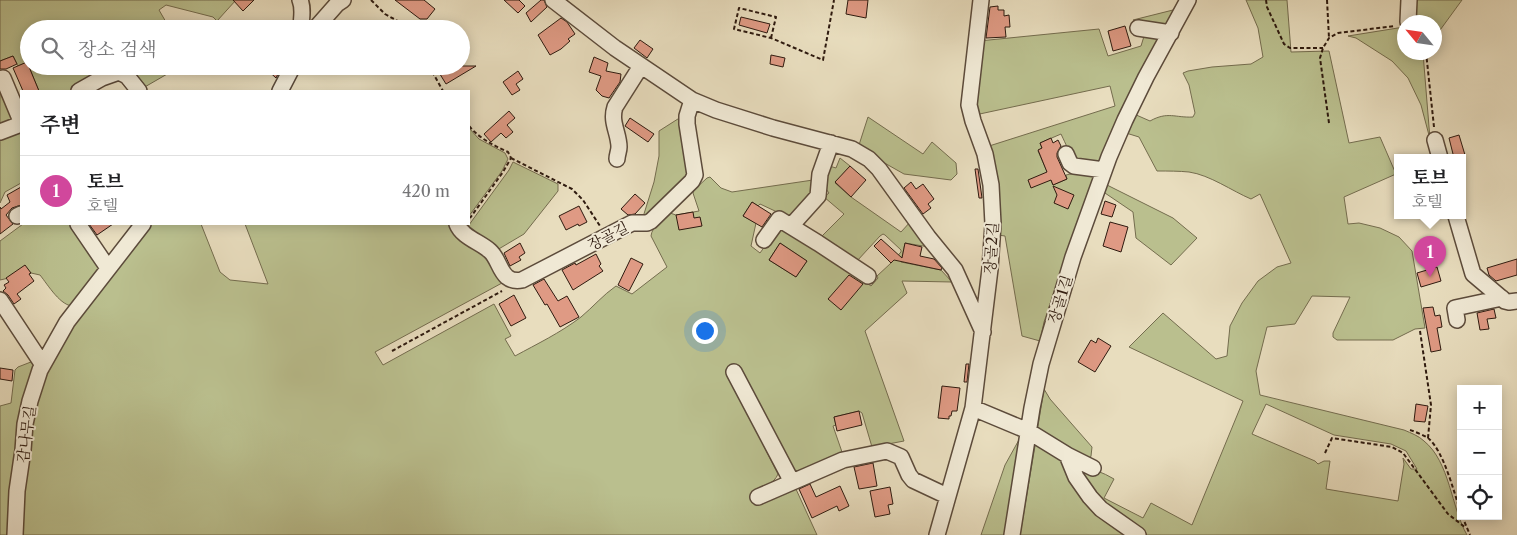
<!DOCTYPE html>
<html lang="ko">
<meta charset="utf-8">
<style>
:root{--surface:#fff;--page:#f6f6f6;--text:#202124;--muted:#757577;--line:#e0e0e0;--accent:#8f2418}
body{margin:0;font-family:"Libre Caslon Text","Noto Serif KR",serif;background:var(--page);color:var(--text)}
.controls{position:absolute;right:15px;bottom:15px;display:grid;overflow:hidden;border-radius:0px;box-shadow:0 2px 12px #0003}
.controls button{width:45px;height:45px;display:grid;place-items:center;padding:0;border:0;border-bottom:1px solid var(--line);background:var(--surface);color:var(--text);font:25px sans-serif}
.compass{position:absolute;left:1397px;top:15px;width:45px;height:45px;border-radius:50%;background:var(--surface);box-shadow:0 2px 12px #0003;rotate:299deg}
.you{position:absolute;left:704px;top:330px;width:18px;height:18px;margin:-12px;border:4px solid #fff;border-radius:50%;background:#1a73e8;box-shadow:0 0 0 8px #1a73e833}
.badge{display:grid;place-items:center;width:32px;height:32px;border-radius:50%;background:var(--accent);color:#fff;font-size:16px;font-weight:700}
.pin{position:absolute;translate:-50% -41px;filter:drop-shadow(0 1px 2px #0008)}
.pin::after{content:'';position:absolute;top:26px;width:18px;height:15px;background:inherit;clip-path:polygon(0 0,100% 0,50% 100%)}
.popup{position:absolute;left:1394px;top:154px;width:72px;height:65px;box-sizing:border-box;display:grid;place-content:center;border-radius:0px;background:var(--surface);filter:drop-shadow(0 1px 4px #0005);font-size:16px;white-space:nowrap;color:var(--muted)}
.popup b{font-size:19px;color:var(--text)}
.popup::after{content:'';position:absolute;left:50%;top:100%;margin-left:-10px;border:10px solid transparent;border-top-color:var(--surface)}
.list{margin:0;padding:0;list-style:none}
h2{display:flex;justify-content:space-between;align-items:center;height:65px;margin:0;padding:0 20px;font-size:21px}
h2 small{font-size:16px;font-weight:400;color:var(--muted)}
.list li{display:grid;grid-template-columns:32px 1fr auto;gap:15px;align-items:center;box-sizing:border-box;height:70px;padding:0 20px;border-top:1px solid var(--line)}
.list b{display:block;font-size:19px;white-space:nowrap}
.list p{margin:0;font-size:16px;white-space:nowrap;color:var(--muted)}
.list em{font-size:16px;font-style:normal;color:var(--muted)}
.icon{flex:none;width:28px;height:28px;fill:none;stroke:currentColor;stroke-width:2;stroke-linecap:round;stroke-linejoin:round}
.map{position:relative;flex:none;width:1517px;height:535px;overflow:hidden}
.search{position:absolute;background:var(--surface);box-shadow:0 2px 12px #0003;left:20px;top:20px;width:450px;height:55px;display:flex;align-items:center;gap:12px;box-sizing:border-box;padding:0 18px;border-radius:28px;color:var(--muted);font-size:19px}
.panel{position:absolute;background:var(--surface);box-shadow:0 2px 12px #0003;left:20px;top:90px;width:450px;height:135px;border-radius:0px}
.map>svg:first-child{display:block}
.green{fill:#babf8e;stroke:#746c4e;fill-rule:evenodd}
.building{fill:#df9a84;stroke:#2e1a0f}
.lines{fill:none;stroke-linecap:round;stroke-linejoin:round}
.minor-casing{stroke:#5c4b3b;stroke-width:18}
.path{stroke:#2e1a0f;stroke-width:2;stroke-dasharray:4 2.5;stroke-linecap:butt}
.minor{stroke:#f0e9d5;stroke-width:15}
.labels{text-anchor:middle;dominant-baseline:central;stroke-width:4;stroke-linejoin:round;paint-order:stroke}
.street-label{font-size:15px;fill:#2e1a0f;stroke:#f0e9d5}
</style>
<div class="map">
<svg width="1517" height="535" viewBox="0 0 1517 535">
<rect width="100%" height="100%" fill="#e8ddbe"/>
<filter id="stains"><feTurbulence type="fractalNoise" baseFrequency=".004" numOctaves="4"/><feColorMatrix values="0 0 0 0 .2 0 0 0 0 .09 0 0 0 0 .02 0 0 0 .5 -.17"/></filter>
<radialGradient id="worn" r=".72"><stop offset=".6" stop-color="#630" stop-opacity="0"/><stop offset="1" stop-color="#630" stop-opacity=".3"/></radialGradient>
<!-- green -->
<path class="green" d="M0,0H236L217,21L213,17L166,5L159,10L170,29H29V66H181L143,88L131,70L122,66L74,91H39L27,62L18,66L13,56L0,61Z
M1246,0H1287L1291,52L1329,51L1349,143L1380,137L1396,174L1344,197L1348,224L1359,223L1380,228L1399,237L1412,251L1425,328L1415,329L1393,340H1337L1333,337V333L1350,297L1312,296L1295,324L1267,327L1256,371L1260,395L1404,430C1411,433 1419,436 1424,441C1450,462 1451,507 1467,535H1145L1136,530L1086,486L1078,463C1090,469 1103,472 1114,479L1104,498L1143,518L1151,503L1192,525L1243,401L1129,347L1163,313L1216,359L1227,356L1230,326L1242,303L1258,281L1277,267L1291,263L1260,194L1251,199C1232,191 1210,175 1189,172C1179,171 1168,171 1157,171L1139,137L1126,133L1134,114L1150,121C1168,111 1175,118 1193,117L1195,113L1189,85L1183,73L1188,71L1212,67L1251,64L1263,57L1258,28ZM1266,404L1334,435L1391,444L1406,451L1417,469H1411L1403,458L1404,464L1398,501L1326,489L1330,461H1324L1318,464L1315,461L1252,434Z
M1415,0H1462L1435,37L1434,22H1415Z
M1177,9L1167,27L1140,24L1133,20Z
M1404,27V52L1423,53L1430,139L1421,105L1408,78L1392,61L1356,38L1348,36Z
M1099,29L1108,56L1141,46L1145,33L1163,34L1122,108L1098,165C1071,161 1072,157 1061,134L1040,143L1042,148L1038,151L1053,185L1067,179L1066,175L1075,173L1094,175L1044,322L1040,341L1022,336L1005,236L998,235L986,147L1115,106L1110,86L975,115L979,41Z
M0,76L15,115L12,121L0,127Z
M681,117L689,177L650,215L643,217L654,182L659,156V131Z
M868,117L923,154L932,142L956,163L957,174L951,180L904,174L858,148Z
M21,127V183L5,192L0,203V135Z
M469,128L479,139L505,153L508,159L502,171L469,216Z
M840,158L850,166L835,183L851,197L901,232L911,221L929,247L905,243L901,262L941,270L952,282L902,281L907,293L865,331L904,441L872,447L862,413L859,411L834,417L836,425L833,426L842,452L800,471L792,470L739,365L726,371L778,474C774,484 764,486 754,490L755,503L795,487L817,535H19L30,423L53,354L146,224H201L220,272L230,280L268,284L245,224H452L482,252L502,279V283L375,352L383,365L494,304L511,336L505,339L515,356C537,344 560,333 581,317C593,307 603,295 616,286L632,294L667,267L651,236C652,226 663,220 670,213L676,215L699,211L693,193L694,190L707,178L710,177L721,188L732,192L813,180V193L790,218L760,204L758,206L752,202L743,216L756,223L751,246L760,253L778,228H788L871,286L878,278L877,276L891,263L901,252V250L885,235L883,234L880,236L857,261L819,239L844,214L824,197L829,193L823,185L826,165L836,168ZM780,243L807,261L796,277L769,260Z
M513,162L558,184V191L524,234L497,250L466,229L509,170Z
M1105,184L1173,218L1197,238L1171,265L1136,238L1133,212L1102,191Z
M23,224H75L104,266L74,306C61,307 48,285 40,275L31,273L0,280V241Z
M36,360L12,535H0V406L11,403L15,370L18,367Z
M1044,389L1050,399L1092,447L1091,456L1088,462L1037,432Z
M1020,438L1005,535H981L1005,465Z
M1036,440L1051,448L1131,535H1020Z"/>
<!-- building -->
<path class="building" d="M233,0H254L243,11Z
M395,0H424L435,9L427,19H420Z
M504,0H519L525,6L518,13Z
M541,0H544L547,7L531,22L526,13Z
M848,0H868L866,18L846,14Z
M998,6V10H1004V16L1009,15L1010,27H1005L1006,37L986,38L990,7Z
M741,17L770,24L767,33L739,25Z
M561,18L567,22L575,34L568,39L570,41L561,49L550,55L538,35Z
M1125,26L1131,46L1113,51L1108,31Z
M640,40L653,49L647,58L634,48Z
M771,55L785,58L783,67L770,64Z
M13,56L17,64L6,69H0V61Z
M594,57L608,63L606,71L621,74L620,82L609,98L602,96L596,90L601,76L589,72Z
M27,62L39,91H23L13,68Z
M263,66H282L276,78Z
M435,66H476L446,84Z
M518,71L523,79L516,84L520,90L512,95L503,82Z
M509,111L515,118L507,125L513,132L506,138L501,133L491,142L484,134Z
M630,118L654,134L648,142L625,126Z
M1459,135L1465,155L1454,158L1449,138Z
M1051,138L1053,143L1058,140L1061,146L1057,153V157L1067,179L1053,185L1051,180L1031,188L1028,180L1047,172L1038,150L1042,148L1040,143Z
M850,166L866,180L851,197L835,182Z
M975,169H978L982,198H979Z
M911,182L916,189L923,184L934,199L928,204L931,208L923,214L904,188Z
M1053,186L1074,195L1068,209L1054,203L1057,195Z
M21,187V205L12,208L6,215L13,224L0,234V207L1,209L10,202L7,195Z
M635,194L645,203L635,214L628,215L621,209Z
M1105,201L1116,205L1112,217L1101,214Z
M752,202L771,214L762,227L743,216Z
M579,206L587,222L579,226L578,224L566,230L559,216Z
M693,212L694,218L700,217L702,226L679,230L676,215Z
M1110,222L1128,227L1121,252L1103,246Z
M89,224H113L97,235Z
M881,239L902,258L905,243L922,247L920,256L934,259L942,268L941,270L894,260L891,263L874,246Z
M520,243L525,253L519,257L521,260L510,266L504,253Z
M780,243L807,261L796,277L769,260Z
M596,254L601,264L599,266L603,271L573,290L562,270L575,263L576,265Z
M631,258L643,264L629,291L618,285Z
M1517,259V275L1496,281L1489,275L1487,268Z
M25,265L31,273L29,274L34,281L17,294L21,299L14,304L8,295L3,291L6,288L4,285L9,282L6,278Z
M1437,267L1441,281L1421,287L1417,273Z
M849,275L863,284L841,310L828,299Z
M544,279L558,301L567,296L579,317L560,327L547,304L545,305L533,285Z
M514,295L526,318L511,326L499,304Z
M1433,307L1435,316L1440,315L1442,327L1437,328L1441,350L1431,352L1423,308Z
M1494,309L1496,318L1487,319L1489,329L1480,330L1477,313Z
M1098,338L1111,346L1095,372L1078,362L1091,340L1096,343Z
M966,364H969L967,382H964Z
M0,368L13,370L12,381L0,379Z
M942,386L960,388L957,411H952L951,416H949V419L938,418Z
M1416,404L1428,406L1425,422L1414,421Z
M859,411L862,425L837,431L834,417Z
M873,463L877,486L859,489L854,467Z
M810,484L816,497L840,486L849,506L839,511L837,506L812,518L799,489Z
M890,487L893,504L888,505L890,514L875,517L870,491Z"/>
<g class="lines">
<!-- minor casing -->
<g class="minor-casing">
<path id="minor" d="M300,0C304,9 301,19 301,29
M553,0L615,48L692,100L716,110L773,128L852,149L869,159L879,169L928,237L955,270L983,332
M1408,22L1409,0
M1138,28L1171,33
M315,29L337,4L343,0
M3,78L21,121
M79,91L102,78L119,72L127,76L139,91
M280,91L293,66
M0,132L21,124
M1435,140L1440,158
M1066,154L1070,163L1074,166L1104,170
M617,159C617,155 619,151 619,147C619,133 610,122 615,107L641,66
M17,216L21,214
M1456,216L1473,274L1505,301L1509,302L1517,301
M78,224L108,268
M457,224C462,237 480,242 490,251C498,258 499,270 507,277C512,281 517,281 522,280L632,223H647L651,221L692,181L695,175L687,124V116L692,100
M791,226L818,196L820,174L831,143
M764,240L779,219L818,243L868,276
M0,300L43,365
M1457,320L1455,308L1502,298
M734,372L792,482
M973,408L1028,431L1067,455L1076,477L1090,497L1101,509L1138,535
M1067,455L1093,468
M758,497L843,460L887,451L901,457L909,475L913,480L947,496
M15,535L17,491L23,450L25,424L30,401L40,370L67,322L143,224
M937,535L973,408L990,269L993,224L991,185L985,154L973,121L969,105L981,0
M1012,535L1032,408L1041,364L1073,257L1109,157L1125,120L1146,77L1188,0"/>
</g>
<!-- path -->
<path class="path" d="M371,0L385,14L412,29
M1266,0L1267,7L1284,44L1290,48H1323
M1327,0L1329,38
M771,38L776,17L739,8L734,29L771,38L823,60L834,0
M1426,52L1434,127
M429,66L443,91
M1329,123L1320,58L1323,48L1329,38L1338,33L1395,26
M469,126C480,139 493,145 508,152L511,158L503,172L470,218
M511,158L572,189L583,200L600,226
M1420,331L1431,405L1428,438
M392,351L502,291
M1410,430C1416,432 1423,435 1428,438C1444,451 1454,493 1461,513
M1325,453L1332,438L1392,447L1403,453L1448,514L1466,528
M1462,516L1470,535"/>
<!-- minor -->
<use href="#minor" class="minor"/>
</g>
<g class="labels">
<!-- street labels -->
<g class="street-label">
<text transform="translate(608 236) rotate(-27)">장골길</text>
<text transform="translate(991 248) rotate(-86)">장골2길</text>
<text transform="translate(1060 299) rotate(-73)">장골1길</text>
<text transform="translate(26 434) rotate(-82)">감나무길</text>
</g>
</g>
<rect width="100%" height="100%" filter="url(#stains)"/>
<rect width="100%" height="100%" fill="url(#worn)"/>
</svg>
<div class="controls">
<button>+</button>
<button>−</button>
<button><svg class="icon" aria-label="locate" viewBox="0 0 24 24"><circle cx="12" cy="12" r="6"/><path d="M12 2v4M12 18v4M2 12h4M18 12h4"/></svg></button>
</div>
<svg class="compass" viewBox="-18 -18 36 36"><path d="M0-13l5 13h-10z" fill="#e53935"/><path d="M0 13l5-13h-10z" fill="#757577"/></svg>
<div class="you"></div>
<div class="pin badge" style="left:1430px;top:277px;background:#d1479c">1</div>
<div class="popup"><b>토브</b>호텔</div>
<div class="search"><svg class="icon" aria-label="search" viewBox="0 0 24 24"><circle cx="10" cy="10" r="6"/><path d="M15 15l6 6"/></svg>장소 검색</div>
<section class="panel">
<h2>주변<small></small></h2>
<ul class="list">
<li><span class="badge" style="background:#d1479c">1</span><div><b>토브</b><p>호텔</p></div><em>420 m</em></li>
</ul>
</section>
</div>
